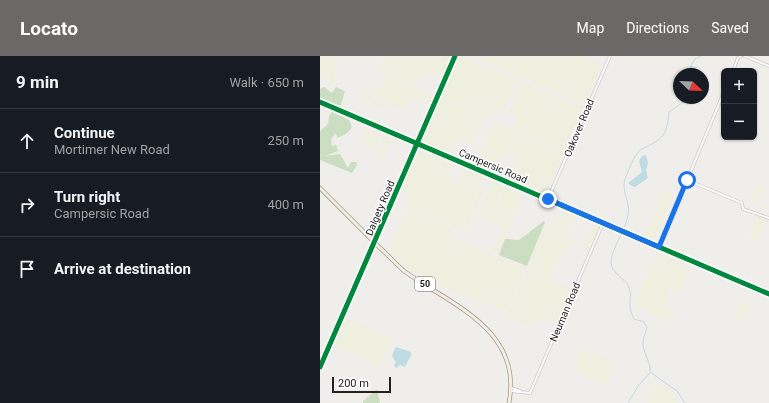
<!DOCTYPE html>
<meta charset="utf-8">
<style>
:root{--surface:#171b24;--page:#20242c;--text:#f1f3f6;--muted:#9ea1a6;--line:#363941;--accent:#6a6968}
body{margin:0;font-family:Roboto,sans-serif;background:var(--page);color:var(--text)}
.controls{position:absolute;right:12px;top:12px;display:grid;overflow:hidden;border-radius:6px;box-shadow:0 1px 3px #0004}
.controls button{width:36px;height:36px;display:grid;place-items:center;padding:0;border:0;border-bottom:1px solid var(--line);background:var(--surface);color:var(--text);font:20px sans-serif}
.compass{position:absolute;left:353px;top:12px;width:36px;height:36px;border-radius:50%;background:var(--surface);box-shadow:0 1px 3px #0004;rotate:113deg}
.scale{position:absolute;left:12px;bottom:10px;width:59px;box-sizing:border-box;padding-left:4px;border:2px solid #222;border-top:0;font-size:11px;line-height:14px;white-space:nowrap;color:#222;-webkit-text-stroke:3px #fff;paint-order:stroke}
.stop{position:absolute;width:12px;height:12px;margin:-9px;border:3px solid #1a73e8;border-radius:50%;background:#fff}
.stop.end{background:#1a73e8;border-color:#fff;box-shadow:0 1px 4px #0008}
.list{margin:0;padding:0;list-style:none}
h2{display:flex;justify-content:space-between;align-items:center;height:52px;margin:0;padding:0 16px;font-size:17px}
h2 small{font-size:13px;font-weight:400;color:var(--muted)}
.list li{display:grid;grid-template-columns:26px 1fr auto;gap:12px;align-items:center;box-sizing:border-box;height:64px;padding:0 16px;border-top:1px solid var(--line)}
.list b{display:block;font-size:15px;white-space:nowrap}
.list p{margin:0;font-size:13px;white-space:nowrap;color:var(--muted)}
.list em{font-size:13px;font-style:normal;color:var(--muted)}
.icon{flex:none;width:22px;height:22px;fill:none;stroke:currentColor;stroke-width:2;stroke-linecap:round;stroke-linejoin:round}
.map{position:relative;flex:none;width:449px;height:347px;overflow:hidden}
header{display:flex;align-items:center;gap:24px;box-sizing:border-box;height:56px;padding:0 20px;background:var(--accent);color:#fff}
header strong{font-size:19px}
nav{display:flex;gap:22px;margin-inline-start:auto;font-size:14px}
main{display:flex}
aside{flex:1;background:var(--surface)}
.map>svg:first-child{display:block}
.farmland{fill:#efefdf}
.forest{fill:#cbdec1}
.water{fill:#bfdbe3}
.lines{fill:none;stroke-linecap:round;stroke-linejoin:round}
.stream{stroke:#bfdbe3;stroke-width:1}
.minor-casing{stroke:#c9c8c7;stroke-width:3.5}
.primary-casing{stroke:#a79c86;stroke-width:4.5}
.minor{stroke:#fdfcfc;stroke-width:2}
.primary{stroke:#f3ede7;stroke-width:3}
.cycleway-casing{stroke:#fff;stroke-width:8}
.cycleway{stroke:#00873e;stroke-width:5}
.route{stroke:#1a73e8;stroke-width:5}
.labels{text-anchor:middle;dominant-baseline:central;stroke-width:3;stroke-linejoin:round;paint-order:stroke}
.shield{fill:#fff;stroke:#646464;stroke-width:1}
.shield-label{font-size:9px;font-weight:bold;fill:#222}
.street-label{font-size:10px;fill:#222;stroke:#fff}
</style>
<header>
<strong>Locato</strong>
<nav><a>Map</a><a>Directions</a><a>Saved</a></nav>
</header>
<main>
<aside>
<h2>9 min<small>Walk · 650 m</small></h2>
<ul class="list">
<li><svg class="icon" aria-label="ahead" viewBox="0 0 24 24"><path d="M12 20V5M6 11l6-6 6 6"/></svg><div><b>Continue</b><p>Mortimer New Road</p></div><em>250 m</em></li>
<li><svg class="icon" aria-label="right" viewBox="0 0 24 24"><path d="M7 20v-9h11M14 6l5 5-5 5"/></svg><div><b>Turn right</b><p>Campersic Road</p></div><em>400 m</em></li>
<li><svg class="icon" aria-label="arrive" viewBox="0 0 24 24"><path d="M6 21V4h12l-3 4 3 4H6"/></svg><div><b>Arrive at destination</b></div></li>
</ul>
</aside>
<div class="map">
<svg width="449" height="347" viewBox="0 0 449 347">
<rect width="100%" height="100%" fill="#f0eeeb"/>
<!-- farmland -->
<path class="farmland" d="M0,0H16L15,27L12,33H9V22L0,21Z
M64,0H132L122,22L106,15L102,24L97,22L94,29L58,14Z
M139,0L197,24L183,56L175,52L170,63L121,42Z
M150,0H263L282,8L265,48Z
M66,18L113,39L111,46L104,43L100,47L90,43L85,54L64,45L60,53L52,50Z
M202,26L264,51L245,95L192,73L197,60L189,57Z
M45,31L54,34L48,48L39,45Z
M120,43L164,62L152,89L136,82L129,97L101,85Z
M173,66L244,96L226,139L190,123L197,108L194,106L197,98L189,95L186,100L179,98L171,116L155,109Z
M46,73L61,78L53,97L49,95L43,80Z
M65,80L72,82L63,101L56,98Z
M99,94L133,108L129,119L133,121L131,125L134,126V133L143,113L163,121L141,174L87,152L91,140L81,134Z
M173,126L183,130L169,165L159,161Z
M437,127L445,131L437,149L429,145Z
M185,131L202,138L178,196L173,194L183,171L170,165Z
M343,133L354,138L334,183L324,178Z
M159,134L163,136L146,174L142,173Z
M87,153L133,173L131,181L205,212L186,255L125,231L84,210L69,194Z
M245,157L255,161L246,180L254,184L248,198L241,195L230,222L207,212L226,168L231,170L236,159L243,162Z
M437,159L447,163L437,186L428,181Z
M272,168L279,171L269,194L262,191Z
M336,196L372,211L360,237L348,232L344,241L347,243L344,249L355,253L348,270L317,248L316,244Z
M207,214L253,233L237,268L226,263L218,265L214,270L187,260Z
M421,245L430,249L423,266L414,262Z
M26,262L72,282L60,310L14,290Z
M261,293L296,307L287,329L253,314Z
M337,327L352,336L358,347H331L327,345Z"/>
<!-- forest -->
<path class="forest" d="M4,31L12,37L16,31L25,35L21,49L17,50L0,42V33Z
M12,56L29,64L32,71C28,78 24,79 17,82L16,77L11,83L12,90L16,89L18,95L5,100L20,98L28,112L31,106H36L37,109L32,117L0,104V75L8,68L9,60Z
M224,165L225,166L207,210L179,199L185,183L199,184Z
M57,333L60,347H43V345Z"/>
<!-- water -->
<path class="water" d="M326,99L328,107L326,114L328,122L315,131L310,129L308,127L322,116L319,105L322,100Z
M76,291L91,296V299L85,311L80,309L76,312L74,309L76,306L72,300Z"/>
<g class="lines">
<!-- stream -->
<path class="stream" d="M372,18L371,9L375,3L381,0
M308,347L318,330L330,317
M365,347L357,335L330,316C331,305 323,298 323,287C323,282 326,276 327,271L324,266L314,263C306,248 313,242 309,231C305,222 292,218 291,207C290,195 307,171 308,159C310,148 304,139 304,129C304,123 313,103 317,98C319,94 322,93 326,91C345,82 347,76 349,56L369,42"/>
<!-- minor casing -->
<g class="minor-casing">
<path id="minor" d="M425,0L449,10
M413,15L418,2L421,0
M0,46L449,238
M367,124L422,147L423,153L449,162
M228,143L290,0
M339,191L404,36
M0,311L135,0
M191,332L200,335
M191,335L210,337L283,167"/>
</g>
<!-- primary casing -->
<g class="primary-casing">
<path id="primary" d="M0,132C20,152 40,172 60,192C68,199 76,208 84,215C131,249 203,273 189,347"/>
</g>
<!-- minor -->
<use href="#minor" class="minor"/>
<!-- primary -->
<use href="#primary" class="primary"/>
<!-- cycleway casing -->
<g class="cycleway-casing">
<path id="cycleway" d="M0,46L449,238
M0,311L135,0"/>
</g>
<!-- cycleway -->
<use href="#cycleway" class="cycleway"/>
</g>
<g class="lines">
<!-- route -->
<path class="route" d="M228,143L339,191L367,124"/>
</g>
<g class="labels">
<!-- shield labels -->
<rect class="shield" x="95" y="221" width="20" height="14" rx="3"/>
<g class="shield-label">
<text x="105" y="228">50</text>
</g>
<!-- street labels -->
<g class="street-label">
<text transform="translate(259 72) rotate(-67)">Oakover Road</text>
<text transform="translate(173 110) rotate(23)">Campersic Road</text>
<text transform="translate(60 152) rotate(-67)">Dalgety Road</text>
<text transform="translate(245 256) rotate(-67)">Neuman Road</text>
</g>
</g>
</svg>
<div class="controls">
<button>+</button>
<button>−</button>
</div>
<svg class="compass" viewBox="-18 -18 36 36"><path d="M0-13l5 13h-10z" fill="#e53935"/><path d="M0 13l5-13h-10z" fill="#9ea1a6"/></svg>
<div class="scale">200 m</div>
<div class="stop" style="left:367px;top:124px"></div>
<div class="stop end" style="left:228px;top:143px"></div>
</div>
</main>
